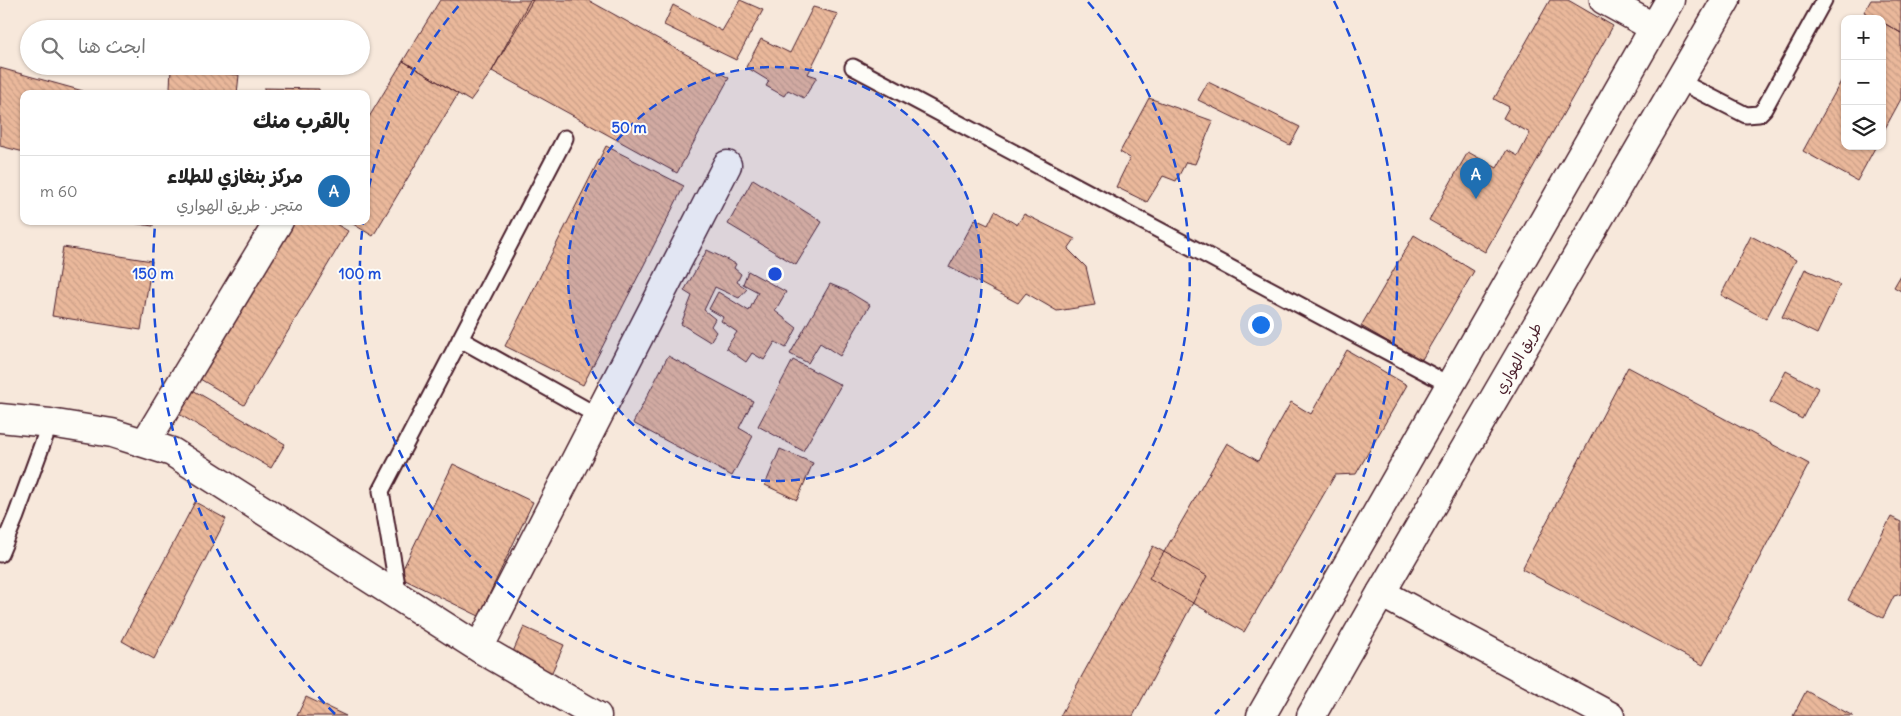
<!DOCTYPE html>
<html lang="ar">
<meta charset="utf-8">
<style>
:root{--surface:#fff;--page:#f2f2f2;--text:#222;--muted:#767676;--line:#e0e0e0;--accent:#1f6fb2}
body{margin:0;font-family:Delius,"Playpen Sans Arabic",sans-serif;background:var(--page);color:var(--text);direction:rtl}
.controls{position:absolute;right:15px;top:15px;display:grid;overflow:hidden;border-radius:10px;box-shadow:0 1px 4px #0004}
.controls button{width:45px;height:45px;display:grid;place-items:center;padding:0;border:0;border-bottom:1px solid var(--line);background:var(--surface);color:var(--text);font:25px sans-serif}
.you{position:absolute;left:1260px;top:324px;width:18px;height:18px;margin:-12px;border:4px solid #fff;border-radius:50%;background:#1a73e8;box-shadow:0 0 0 8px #1a73e833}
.badge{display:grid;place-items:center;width:32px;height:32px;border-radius:50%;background:var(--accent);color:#fff;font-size:16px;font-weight:700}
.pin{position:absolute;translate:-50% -41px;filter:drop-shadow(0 1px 2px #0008)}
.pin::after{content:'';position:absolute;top:26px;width:18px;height:15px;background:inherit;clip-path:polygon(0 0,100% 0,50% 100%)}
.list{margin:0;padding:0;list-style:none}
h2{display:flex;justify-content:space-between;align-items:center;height:65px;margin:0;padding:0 20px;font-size:21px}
h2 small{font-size:16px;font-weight:400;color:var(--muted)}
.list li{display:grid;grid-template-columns:32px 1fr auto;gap:15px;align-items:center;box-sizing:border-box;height:70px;padding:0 20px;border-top:1px solid var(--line)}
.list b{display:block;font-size:19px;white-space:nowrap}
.list p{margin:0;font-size:16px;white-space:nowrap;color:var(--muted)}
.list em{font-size:16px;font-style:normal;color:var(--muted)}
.icon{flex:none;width:28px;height:28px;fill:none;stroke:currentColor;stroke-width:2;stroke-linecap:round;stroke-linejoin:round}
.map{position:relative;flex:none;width:1901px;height:716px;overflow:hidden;direction:ltr}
.search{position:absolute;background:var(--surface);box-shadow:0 1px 4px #0004;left:20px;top:20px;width:350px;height:55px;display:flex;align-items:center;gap:12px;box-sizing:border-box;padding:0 18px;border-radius:28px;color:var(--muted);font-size:19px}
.panel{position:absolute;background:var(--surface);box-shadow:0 1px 4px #0004;left:20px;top:90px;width:350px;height:135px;border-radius:10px;direction:rtl}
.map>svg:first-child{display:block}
.building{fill:url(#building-back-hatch);stroke:#4a1f2b}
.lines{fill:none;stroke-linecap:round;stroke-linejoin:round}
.service-casing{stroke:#4a1f2b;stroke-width:19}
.minor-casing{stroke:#4a1f2b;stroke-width:31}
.trunk-casing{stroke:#4a1f2b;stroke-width:31}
.service{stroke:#fdfcf7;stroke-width:15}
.minor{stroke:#fdfcf7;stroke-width:28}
.trunk{stroke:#fdfcf7;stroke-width:28}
.ring{fill:none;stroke:#1d4ed8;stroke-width:2.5;stroke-dasharray:9 6}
.labels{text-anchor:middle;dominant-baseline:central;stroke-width:4;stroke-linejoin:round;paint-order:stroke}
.street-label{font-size:15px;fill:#4a1f2b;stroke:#fdfcf7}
.centre{fill:#1d4ed8;stroke:#fdfcf7;stroke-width:2.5}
.ring-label{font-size:15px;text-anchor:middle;font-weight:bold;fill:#1d4ed8;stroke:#fdfcf7;stroke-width:4;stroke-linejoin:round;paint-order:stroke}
</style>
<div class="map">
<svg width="1901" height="716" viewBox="0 0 1901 716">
<defs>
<pattern id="building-back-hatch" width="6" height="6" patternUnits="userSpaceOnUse" patternTransform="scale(1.25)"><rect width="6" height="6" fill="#eab89b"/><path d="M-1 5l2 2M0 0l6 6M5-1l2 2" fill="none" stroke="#ca9e86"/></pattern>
</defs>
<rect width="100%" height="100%" fill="#f7e8db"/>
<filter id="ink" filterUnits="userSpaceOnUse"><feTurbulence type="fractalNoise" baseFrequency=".02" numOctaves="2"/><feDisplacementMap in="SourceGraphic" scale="10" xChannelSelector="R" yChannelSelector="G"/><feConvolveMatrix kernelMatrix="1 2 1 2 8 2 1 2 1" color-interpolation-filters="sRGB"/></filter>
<g filter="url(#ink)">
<!-- building -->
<path class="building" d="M440,0H533L492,71L470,101L403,61Z
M530,0H588L729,78L677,173L492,71Z
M740,0L763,10L736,60L664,25L673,5L722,31Z
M1550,0H1568L1613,26L1485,252L1429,220L1468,152L1497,168L1507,150L1518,156L1530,133L1503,118L1509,107L1494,99Z
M1871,0H1901V33L1882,22V19H1876L1864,12Z
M813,7L838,14L808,74L817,77L804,98L788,90L784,96L766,86L769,81L746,67L761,39L790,53Z
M1882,22L1901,33V99L1882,134Z
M403,61L458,94L373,236L348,221H366V122Z
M0,68L83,91L82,94H24V152L0,146Z
M171,68L239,75L237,94L170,88Z
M1845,74V146H1876L1857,181L1803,151Z
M1208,82L1300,127L1290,145L1198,100Z
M264,88L319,89V94H264Z
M1149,98L1213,121L1195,164L1186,162L1176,181L1163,176L1147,202L1116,187L1130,158L1120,152Z
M606,146L684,186L583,385L505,346Z
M753,179L822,222L796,265L728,224Z
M995,211L1017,225L1024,214L1075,239L1068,249L1086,267L1095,305L1057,311L1026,293L1018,303L949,267L975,219L988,225Z
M118,221H154L153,226Z
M295,221H331L348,231L244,405L200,379Z
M1414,235L1474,271L1421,361L1361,326Z
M1751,236L1796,260L1766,319L1721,295Z
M63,247L152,261L141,330L52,316Z
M707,250L736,264L734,268L741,274L737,282L747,289L739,298L715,287L704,310L715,319L711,326L716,332L710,342L681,324L692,296L684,291Z
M1805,269L1840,285L1817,334L1782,317Z
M748,271L786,292L775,311L797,328L786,348L775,342L764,360L752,353L746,362L726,348L737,332L721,321L723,317L709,309L718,292L749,311L758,292L743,284Z
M1901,275V291L1894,287Z
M830,284L847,291L870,305L840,356L820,343L808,363L790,354Z
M1347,350L1407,385L1356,474L1335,475L1244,632L1149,578L1227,443L1258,461L1291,402L1311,414Z
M668,356L753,401L739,428L753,436L732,476L633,423Z
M793,360L841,385L803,451L758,426Z
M1628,367L1809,464L1703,665L1522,569Z
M1786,371L1818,388L1802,419L1770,402Z
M191,389L285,444L271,468L177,413Z
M780,449L813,463L797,500L765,485Z
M453,464L533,502L479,616L399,577Z
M195,502L226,519L154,659L122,641Z
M1891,517L1901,522V594L1894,596L1883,618L1848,600Z
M1153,546L1207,576L1133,716H1060Z
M524,627L564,645L548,681L508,663Z
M1806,691L1853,716H1793Z
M306,697L346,716H297Z"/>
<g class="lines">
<!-- service casing -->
<g class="service-casing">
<path id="service" d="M853,67L1450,385
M1679,81L1746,115L1759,114L1764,109L1824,0
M460,339L598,416
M0,554L16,516L50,423
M399,597L381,491L565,138"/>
</g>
<!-- minor casing -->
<g class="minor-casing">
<path id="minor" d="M1604,0L1653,27
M0,418L50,423L112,433L172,452L479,648L597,716
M145,443L279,221
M1381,593L1610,716
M479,648L727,165"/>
</g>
<!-- trunk casing -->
<g class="trunk-casing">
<path id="trunk" d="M1261,716L1670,0
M1311,716L1381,593L1726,0"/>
</g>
<!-- service -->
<use href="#service" class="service"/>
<!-- minor -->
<use href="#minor" class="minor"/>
<!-- trunk -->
<use href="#trunk" class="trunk"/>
</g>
</g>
<!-- distance rings -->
<circle cx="775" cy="274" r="207" fill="#1d4ed8" fill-opacity=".12"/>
<g class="ring">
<circle cx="775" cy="274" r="207"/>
<path d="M366 202A415 415 0 0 1 462 2M1088 2A415 415 0 1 1 363 223"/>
<path d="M335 714A622 622 0 0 1 155 225M1334 1A622 622 0 0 1 1215 714"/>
</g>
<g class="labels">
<!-- street labels -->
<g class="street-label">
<text transform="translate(1518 358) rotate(-60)">طريق الهواري</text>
</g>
</g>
<circle cx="775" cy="274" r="8" class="centre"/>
<g class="ring-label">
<text x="629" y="133">50 m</text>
<text x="360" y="279">100 m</text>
<text x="153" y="279">150 m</text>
</g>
</svg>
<div class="controls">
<button>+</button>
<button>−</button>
<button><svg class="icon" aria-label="layers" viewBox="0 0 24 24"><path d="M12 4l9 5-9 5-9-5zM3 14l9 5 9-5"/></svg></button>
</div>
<div class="you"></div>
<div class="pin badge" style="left:1476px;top:199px">A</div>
<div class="search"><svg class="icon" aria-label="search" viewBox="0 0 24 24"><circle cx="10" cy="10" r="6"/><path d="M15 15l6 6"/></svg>ابحث هنا</div>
<section class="panel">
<h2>بالقرب منك<small></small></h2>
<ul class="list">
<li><span class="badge">A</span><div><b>مركز بنغازي للطلاء</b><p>متجر · طريق الهواري</p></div><em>60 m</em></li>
</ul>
</section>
</div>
